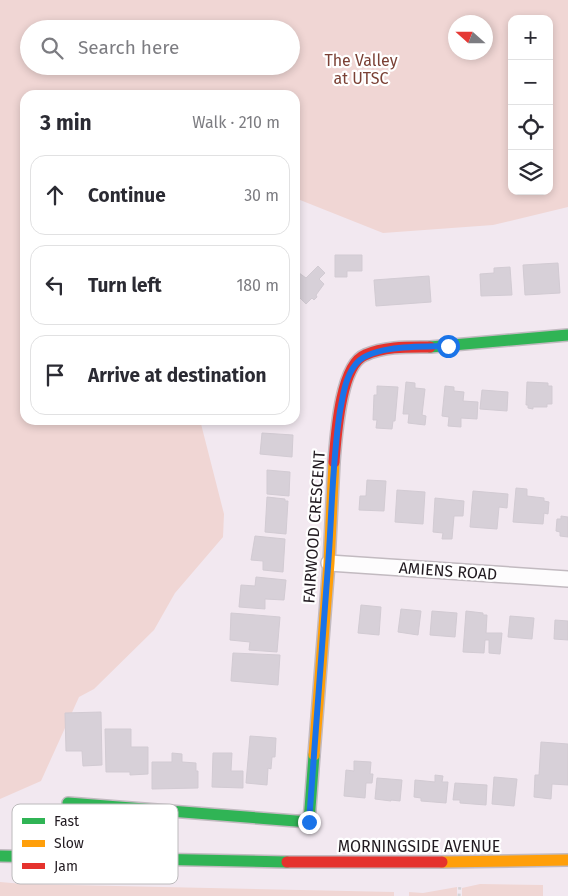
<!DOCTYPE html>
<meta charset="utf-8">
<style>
:root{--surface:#fff;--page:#f2f2f3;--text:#2b2b33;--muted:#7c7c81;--line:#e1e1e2}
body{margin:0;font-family:"Fira Sans",sans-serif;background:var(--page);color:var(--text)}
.controls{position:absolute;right:15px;top:15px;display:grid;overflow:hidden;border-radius:10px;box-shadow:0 2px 8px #0003}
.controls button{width:45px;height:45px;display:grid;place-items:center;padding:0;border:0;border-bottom:1px solid var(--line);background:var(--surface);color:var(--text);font:25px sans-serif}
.compass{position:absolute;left:448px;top:15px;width:45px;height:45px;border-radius:50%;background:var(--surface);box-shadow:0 2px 8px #0003;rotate:291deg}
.stop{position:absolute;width:15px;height:15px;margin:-11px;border:4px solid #1a73e8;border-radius:50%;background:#fff}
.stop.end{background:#1a73e8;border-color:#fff;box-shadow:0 1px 5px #0008}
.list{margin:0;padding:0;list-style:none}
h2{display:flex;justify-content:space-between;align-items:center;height:65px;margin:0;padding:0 20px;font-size:21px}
h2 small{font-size:16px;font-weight:400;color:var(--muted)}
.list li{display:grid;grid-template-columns:32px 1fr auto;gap:15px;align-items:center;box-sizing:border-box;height:80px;margin:0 10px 10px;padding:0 10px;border:1px solid var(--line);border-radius:15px}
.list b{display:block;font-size:19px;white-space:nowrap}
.list em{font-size:16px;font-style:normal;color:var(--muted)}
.icon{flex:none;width:28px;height:28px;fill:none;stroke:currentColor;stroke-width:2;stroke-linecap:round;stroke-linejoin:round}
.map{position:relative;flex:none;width:568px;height:896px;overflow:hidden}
.search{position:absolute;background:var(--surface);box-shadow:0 2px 8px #0003;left:20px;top:20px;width:280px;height:55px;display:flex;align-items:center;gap:12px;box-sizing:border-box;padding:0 18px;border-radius:28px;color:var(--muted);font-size:19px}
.panel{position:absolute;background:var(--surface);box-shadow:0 2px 8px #0003;left:20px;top:90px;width:280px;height:335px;border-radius:15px}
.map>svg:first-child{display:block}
.green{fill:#f0d6d4;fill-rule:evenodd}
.building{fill:#d7d0d8;stroke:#d2cbd3}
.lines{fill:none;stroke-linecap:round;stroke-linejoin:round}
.street-casing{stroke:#c2bac0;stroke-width:18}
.fast-casing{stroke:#c2bac0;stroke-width:14}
.slow-casing{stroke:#c2bac0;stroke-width:14}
.jam-casing{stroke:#c2bac0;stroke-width:14}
.path{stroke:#d5d3d5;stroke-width:3;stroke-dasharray:2.5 4;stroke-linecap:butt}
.street{stroke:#fdfcfd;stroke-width:15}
.fast{stroke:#30b455;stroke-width:11}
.slow{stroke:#ff9f0a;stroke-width:11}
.jam{stroke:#e5322d;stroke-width:11}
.route{stroke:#1a73e8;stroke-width:6}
.labels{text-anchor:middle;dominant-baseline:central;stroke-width:4.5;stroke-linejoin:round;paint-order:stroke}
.park-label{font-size:16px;fill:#7b4135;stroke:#fff}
.street-label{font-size:16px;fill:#211a20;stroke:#fff}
.key{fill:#fff;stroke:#bcbabc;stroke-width:1}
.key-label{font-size:14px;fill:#211a20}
</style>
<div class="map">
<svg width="568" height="896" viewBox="0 0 568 896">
<rect width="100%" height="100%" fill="#f2e8f0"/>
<!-- green -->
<path class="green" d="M0,0H568V207L493,225L383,233L295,198V95H25V420H200L224,514L223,537L175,593L154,630L94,689L79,697L41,781L0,799ZM512,19H549V191H512ZM456,22H486V52H456ZM29,29H291V66H29Z
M0,882L23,884L394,892V896H0Z
M480,884L543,885V896H462V888Z
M457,887V896H409V892L423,893Z"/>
<!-- building -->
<path class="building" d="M335,255H362V271H347V277H335Z
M558,263L560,293L525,295L523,265Z
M318,266L325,273L319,279L324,284L316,295L317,297L314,300L312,298L306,304L295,293V270L306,278Z
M510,267L512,295L481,296L480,274L494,273V268Z
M429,276L431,302L376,306L374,280Z
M406,382L415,383V388L425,389L422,415L426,416L425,425L408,423L409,414H403Z
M527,382L548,383V386H552V404H547V407H533V409L528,408V405H526Z
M377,386L398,387L395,421H393L392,429L376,428L377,420H373L374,395H377Z
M445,386L454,387V391L464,392L463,401L478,402L477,419L461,418V427L448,426L449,417L442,416Z
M482,390L508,392L507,411L480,409Z
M262,433L293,435L292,457L260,454Z
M267,470L290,472L289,496L267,494Z
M367,480L386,481L384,511L359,510L360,496H366Z
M516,488L527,489V496L544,498V501L549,502L548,514L544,513L543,524L513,522Z
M397,490L425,492L423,524L395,522Z
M473,491L508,494L507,508L499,507L497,529L470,527Z
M267,497L285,499V501H288L286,534L265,532Z
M435,498L464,501L463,516H454L452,539H442L443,533L433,532Z
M561,516L568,517V537L560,536V532L556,531L557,519H561Z
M255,536L285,539L283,572L263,570V561L251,560Z
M256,577L286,580L284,600L265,599V609L239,607L241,585L255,586Z
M361,605L381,607L379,635L358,633Z
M401,609L421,611L418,635L398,632Z
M432,611L457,613L455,637L430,635Z
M466,611L483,613V615H487L486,633H502L500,654L489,653V640H485L484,653L463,652Z
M231,613L280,617L277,652L249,650L250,642L230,640Z
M510,616L534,618L532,639L508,637Z
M555,620L568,621V640L554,639Z
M233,653L280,655L278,685L231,681Z
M101,712L102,765L83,766L82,751H66L65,713Z
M105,729H131V747H148V774L130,775V772H106Z
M250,736L276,738L275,757H272L271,769L268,768L267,785L246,783Z
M541,742L568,744V785L552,784L551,799L534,797L535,775H539Z
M172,753L182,754V762L196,763V771H198V788L152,789V762H172Z
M213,753H232L231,771H243V788L212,787Z
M354,761L371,762L370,774H373L372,783H366L365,798L344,796L346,770L354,771Z
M435,775L443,776L442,782H448L446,803L421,801V798L414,797L415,780L435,782Z
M494,777L517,779L514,806L492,804Z
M377,778L402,780L400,801L391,800V801L375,799Z
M455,783L487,785L486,805L460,803V800H453Z"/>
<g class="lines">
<!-- street casing -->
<g class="street-casing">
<path id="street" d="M329,563L568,579"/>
</g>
<!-- fast casing -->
<g class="fast-casing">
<path id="fast" d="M430,347L568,335
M68,803L309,822L314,755
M0,856L287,862"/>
</g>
<!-- slow casing -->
<g class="slow-casing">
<path id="slow" d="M314,755L329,563L334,462
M442,862L568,860"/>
</g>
<!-- jam casing -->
<g class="jam-casing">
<path id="jam" d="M334,462C336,438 340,365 365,355C385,346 409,347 430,347
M287,862H442"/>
</g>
<!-- path -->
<path class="path" d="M459,896L460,884"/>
<!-- street -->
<use href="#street" class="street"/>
<!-- fast -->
<use href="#fast" class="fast"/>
<!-- slow -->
<use href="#slow" class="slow"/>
<!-- jam -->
<use href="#jam" class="jam"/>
</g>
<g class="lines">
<!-- route -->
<path class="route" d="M309,822C315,736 322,651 328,566C332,514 332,462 340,411C343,396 345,378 355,365C370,344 424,347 448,346"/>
</g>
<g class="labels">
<!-- park labels -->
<g class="park-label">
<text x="361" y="60">The Valley<tspan x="361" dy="18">at UTSC</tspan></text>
</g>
<!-- street labels -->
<g class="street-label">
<text transform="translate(314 527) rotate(-86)">FAIRWOOD CRESCENT</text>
<text transform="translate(448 571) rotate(4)">AMIENS ROAD</text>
<text x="419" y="846">MORNINGSIDE AVENUE</text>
</g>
</g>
<!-- legend -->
<rect x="12" y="804" width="166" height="80" rx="8" class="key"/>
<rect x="22" y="818" width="23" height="6" fill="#30b455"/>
<rect x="22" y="840" width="23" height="7" fill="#ff9f0a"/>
<rect x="22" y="863" width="23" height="6" fill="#e5322d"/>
<g class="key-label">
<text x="54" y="826">Fast</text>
<text x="54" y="848">Slow</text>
<text x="54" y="871">Jam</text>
</g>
</svg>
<div class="controls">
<button>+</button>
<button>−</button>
<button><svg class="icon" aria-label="locate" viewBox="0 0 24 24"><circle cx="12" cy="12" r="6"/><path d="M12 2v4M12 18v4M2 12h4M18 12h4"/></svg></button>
<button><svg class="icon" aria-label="layers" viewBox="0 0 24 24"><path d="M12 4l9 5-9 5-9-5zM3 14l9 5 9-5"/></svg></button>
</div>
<svg class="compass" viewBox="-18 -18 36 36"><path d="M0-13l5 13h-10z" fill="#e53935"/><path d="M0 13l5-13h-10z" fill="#7c7c81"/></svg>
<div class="stop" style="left:448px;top:346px"></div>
<div class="stop end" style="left:309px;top:822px"></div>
<div class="search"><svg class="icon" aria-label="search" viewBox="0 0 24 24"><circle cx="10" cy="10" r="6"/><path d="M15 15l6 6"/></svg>Search here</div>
<section class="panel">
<h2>3 min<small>Walk · 210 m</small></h2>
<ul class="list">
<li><svg class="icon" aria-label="ahead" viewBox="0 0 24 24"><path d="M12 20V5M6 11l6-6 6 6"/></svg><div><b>Continue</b></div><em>30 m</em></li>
<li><svg class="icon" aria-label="left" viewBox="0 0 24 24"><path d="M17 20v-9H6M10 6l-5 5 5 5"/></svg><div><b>Turn left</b></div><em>180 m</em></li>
<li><svg class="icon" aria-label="arrive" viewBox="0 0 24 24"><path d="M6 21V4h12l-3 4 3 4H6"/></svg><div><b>Arrive at destination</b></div></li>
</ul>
</section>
</div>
